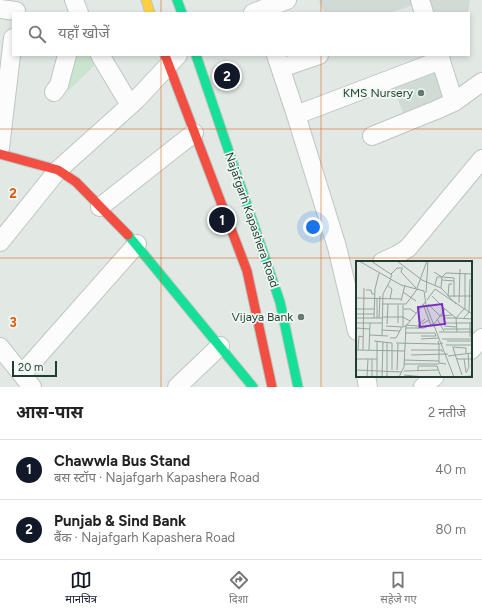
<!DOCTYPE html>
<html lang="hi">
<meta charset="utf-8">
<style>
:root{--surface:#fff;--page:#f2f2f2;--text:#222;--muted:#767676;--line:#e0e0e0;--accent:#111827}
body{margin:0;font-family:Figtree,"Noto Sans Devanagari",sans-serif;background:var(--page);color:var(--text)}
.scale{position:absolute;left:12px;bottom:10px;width:45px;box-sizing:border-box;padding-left:4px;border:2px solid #1f3d32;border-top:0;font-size:11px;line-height:14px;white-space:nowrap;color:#1f3d32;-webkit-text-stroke:3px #f0f8f3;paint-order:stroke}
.you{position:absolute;left:313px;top:227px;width:14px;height:14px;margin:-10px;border:3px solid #fff;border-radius:50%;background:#1a73e8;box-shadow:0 0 0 6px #1a73e833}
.badge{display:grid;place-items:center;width:26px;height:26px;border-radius:50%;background:var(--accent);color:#fff;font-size:13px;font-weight:700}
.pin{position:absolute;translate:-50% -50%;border:2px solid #fff;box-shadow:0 1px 4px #0006}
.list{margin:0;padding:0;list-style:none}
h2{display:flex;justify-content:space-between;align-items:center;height:52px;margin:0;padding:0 16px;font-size:17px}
h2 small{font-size:13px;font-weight:400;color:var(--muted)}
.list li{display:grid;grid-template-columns:26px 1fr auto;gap:12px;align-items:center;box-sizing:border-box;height:60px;padding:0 16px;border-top:1px solid var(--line)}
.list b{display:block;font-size:15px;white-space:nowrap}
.list p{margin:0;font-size:13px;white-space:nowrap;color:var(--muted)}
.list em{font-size:13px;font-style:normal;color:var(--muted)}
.icon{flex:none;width:22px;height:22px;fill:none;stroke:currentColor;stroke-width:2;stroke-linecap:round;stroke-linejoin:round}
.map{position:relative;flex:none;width:482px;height:387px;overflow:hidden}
.search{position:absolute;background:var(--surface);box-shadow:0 2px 6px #0003;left:12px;right:12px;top:12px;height:44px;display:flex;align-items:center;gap:10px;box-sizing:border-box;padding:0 14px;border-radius:0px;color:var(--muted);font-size:15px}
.sheet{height:172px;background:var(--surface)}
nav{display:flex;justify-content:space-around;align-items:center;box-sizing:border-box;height:56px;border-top:1px solid var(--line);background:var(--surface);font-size:11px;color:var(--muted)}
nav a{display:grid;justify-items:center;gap:2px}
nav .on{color:var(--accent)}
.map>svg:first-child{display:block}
.built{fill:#d0dbd5}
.green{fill:#cae4cf}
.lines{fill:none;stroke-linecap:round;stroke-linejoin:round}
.street-casing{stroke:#bfc6c2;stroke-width:20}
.fast-casing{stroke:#bcc5c1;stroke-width:11}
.slow-casing{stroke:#bcc5c1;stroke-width:11}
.jam-casing{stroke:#bcc5c1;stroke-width:11}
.street{stroke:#fbfcfb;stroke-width:18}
.fast{stroke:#16e098;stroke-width:9}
.slow{stroke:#ffcf43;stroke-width:9}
.jam{stroke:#f24e42;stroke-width:9}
.grid{fill:none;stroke:#de580e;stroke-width:1;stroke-opacity:0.55}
.poi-dot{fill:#637971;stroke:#f0f8f3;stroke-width:1.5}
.labels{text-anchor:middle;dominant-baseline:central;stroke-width:3.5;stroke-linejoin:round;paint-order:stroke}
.poi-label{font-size:12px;fill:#1f3d32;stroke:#f0f8f3;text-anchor:end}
.street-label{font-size:12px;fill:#1f3d32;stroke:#f0f8f3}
.inset-road{fill:none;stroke:#94a49d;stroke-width:1}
.view{fill:#7b2cbf;fill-opacity:0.15;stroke:#7b2cbf;stroke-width:2}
.inset-edge{fill:none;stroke:#1f3d32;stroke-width:2}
.grid-label{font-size:13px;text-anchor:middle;font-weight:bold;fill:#de580e;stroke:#f0f8f3;stroke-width:3.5;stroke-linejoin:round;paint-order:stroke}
</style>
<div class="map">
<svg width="482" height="387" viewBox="0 0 482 387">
<rect width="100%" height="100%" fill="#e2e9e5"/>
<!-- built -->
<path class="built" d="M319,0H419L420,3L390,13H324Z
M426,0H470L468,13H431Z
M439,65L450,104L404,115L391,82Z"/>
<!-- green -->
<path class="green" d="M74,55H98L100,60L68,91Z"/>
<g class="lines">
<!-- street casing -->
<g class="street-casing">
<path id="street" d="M74,0L79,13
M420,0L424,13
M0,9L16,11
M253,13L287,0
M100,55L130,105
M276,55L296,115L441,60
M439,55L454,102
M281,68L319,55
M54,92L59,85L67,55
M296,115L337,247L357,331
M372,136L436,110L454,102L482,82
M0,148L13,38
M100,207L194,133
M0,242L58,170L136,100L178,55
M382,262L397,255L408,248L482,159
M0,347L32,387
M471,350L482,338
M22,374L137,244
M366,376L368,387
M177,387L220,346
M423,387L435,376"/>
</g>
<!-- fast casing -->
<g class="fast-casing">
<path id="fast" d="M177,0L182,13
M196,55L280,302L298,387
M128,235L253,387"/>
</g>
<!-- slow casing -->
<g class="slow-casing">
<path id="slow" d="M146,0L150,13"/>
</g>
<!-- jam casing -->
<g class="jam-casing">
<path id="jam" d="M165,55L247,271L272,387
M0,154L58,170L76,182L128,235"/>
</g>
<!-- street -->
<use href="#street" class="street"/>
<!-- fast -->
<use href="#fast" class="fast"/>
<!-- slow -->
<use href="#slow" class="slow"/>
<!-- jam -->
<use href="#jam" class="jam"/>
</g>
<!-- grid -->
<path class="grid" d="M161,0V13M321,0V13M161,55V387M321,55V387M0,129H482M0,258H482"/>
<!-- markers -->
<g class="poi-dot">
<circle cx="421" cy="93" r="4"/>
<circle cx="301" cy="317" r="4"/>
</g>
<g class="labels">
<!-- poi labels -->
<g class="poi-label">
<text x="413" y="93">KMS Nursery</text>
<text x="293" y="317">Vijaya Bank</text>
</g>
<!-- street labels -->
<g class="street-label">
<text transform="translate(252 220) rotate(71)">Najafgarh Kapashera Road</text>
</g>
</g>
<!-- overview -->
<g transform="translate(356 261)">
<rect width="116" height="116" fill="#e2e9e5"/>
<path class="inset-road" d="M3,0L45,24L68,30L70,44L98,116M15,0L36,14L34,18M41,0L66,19L85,27L100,43M46,8L45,11L60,27M78,11L86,16L85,27M109,12V49M35,13L41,7H47M87,16L98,17V36M86,19L98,20M96,23H93L92,35H116M31,24L36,28L34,38M79,24L81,16H86L90,12L116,13M61,27L71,0M10,29H15L16,33H19M47,31L60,40M70,32L72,0M76,35L89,48M0,37L45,38M71,39L79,28L116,53M45,40L49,24M103,42L104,8M26,43H50L62,27M67,43L73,59M72,43L84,55L96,54M0,48H18M47,48H54L60,52M0,53H18M26,56H47L54,60M0,57H26M18,57L19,28L23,12M21,57V38M23,57L24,35M100,57L108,48M81,58L88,70M107,58L113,51L114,18M114,61V76M0,62H26M42,62V44M88,62H116M31,63L32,43M66,63L73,59L75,65M50,64L62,65M30,65L46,66M47,65V44M88,65L100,66M0,67L14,68M49,67H68L79,62L89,48L100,57H88M62,68L63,63L69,58M88,68H116M26,69L44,70M83,71H116M101,71L100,57L116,58M49,72H79L80,75M14,74L32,75M26,74L27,33L35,18M65,75H80M34,77H40L46,66L50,65M65,78L83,77M86,78H116M18,80L36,82V109M91,80H116M40,82L83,83L82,80M87,82L83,83V102L90,103M90,84H116M96,86L110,87V92M97,87L106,114M0,89L49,90M2,89L3,75L7,76M7,89L8,27M13,89L14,62M55,89H86V91M55,94L92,93M92,95L116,92M0,98H21M101,98H116M108,98L110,111M48,99L83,100M48,103H83M0,109L46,111M41,109L42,83M48,110L82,109M62,110V105H81L85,116M110,112L113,106L112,92M48,114L68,116M11,116L12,98M16,116V98M21,116V80M26,116L27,81M31,116V81M43,116L48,106L50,65L70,40M101,116L116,115"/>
<path class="view" d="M86,43L89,63L64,66L62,46Z"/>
<rect width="116" height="116" class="inset-edge"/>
</g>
<g class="grid-label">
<text x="13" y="198">2</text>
<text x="13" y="327">3</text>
</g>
</svg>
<div class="scale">20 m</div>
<div class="you"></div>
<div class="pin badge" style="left:222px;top:220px">1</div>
<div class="pin badge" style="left:227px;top:76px">2</div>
<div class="search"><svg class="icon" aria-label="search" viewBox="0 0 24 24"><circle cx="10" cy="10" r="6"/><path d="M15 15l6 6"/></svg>यहाँ खोजें</div>
</div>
<section class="sheet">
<h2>आस-पास<small>2 नतीजे</small></h2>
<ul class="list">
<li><span class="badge">1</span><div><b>Chawwla Bus Stand</b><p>बस स्टॉप · Najafgarh Kapashera Road</p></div><em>40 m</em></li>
<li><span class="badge">2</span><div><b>Punjab &amp; Sind Bank</b><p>बैंक · Najafgarh Kapashera Road</p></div><em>80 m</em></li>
</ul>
</section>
<nav>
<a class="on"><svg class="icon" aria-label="map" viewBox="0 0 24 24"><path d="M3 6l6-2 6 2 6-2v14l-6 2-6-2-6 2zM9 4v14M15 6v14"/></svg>मानचित्र</a>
<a><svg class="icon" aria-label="directions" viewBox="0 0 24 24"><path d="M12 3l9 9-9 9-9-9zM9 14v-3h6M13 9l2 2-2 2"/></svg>दिशा</a>
<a><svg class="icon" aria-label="saved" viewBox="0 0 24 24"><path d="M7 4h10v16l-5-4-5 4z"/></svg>सहेजे गए</a>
</nav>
